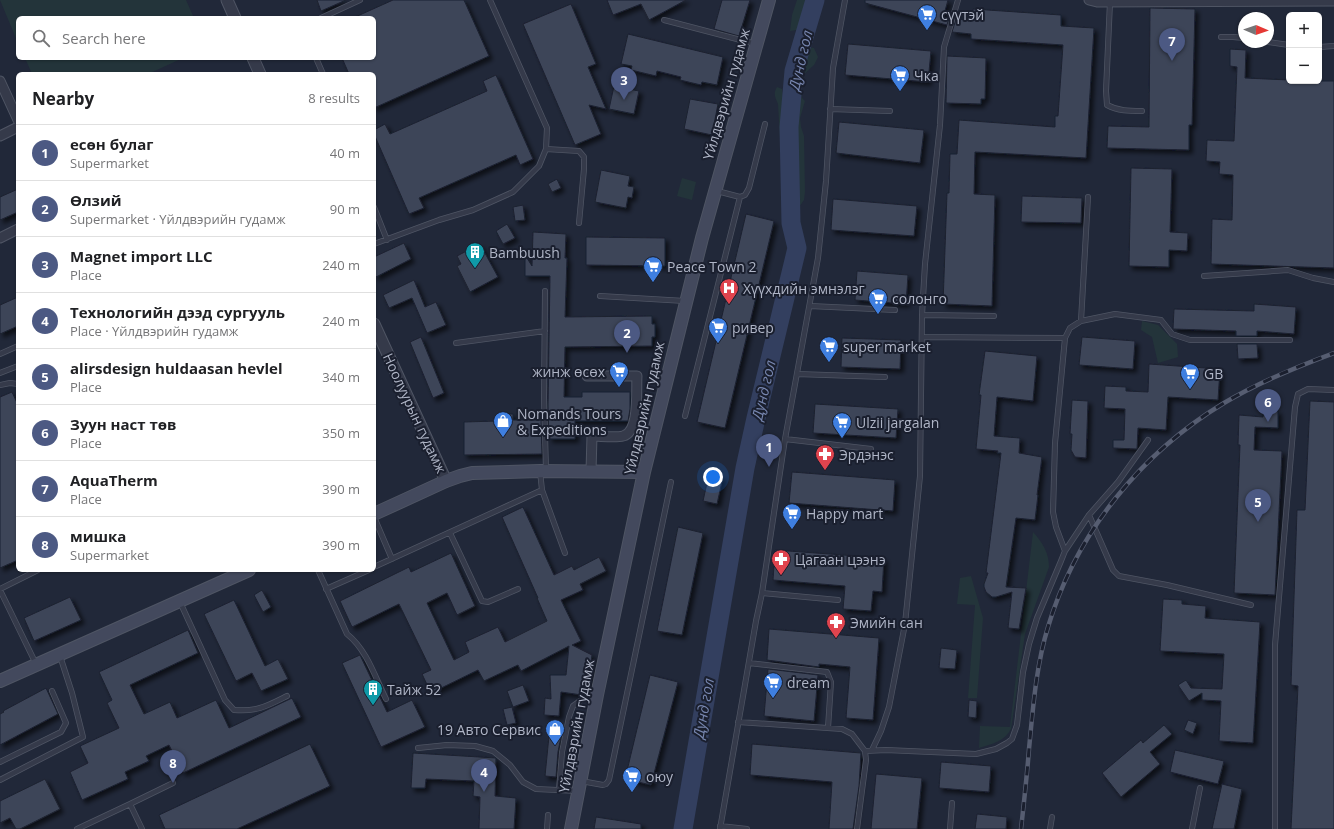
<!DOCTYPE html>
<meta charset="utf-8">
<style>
:root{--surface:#fff;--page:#f2f2f2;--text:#202124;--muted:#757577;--line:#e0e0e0;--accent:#4c5983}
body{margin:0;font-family:"Open Sans",sans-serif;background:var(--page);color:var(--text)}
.controls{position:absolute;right:12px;top:12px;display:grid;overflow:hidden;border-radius:6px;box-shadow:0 1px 3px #0004}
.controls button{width:36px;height:36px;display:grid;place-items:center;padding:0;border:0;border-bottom:1px solid var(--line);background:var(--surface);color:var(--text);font:20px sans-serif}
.compass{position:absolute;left:1238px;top:12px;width:36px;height:36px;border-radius:50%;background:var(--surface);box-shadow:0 1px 3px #0004;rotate:92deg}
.you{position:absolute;left:713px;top:477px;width:14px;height:14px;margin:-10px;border:3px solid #fff;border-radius:50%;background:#1a73e8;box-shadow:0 0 0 6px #1a73e833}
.badge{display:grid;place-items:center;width:26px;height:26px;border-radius:50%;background:var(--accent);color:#fff;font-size:13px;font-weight:700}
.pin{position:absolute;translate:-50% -33px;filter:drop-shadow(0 1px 2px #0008)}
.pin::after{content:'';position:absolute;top:21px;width:14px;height:12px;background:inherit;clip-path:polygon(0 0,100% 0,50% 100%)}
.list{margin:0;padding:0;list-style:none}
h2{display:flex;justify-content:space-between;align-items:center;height:52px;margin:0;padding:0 16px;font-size:17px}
h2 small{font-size:13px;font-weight:400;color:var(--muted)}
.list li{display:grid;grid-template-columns:26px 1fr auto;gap:12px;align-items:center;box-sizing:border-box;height:56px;padding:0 16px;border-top:1px solid var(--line)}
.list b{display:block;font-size:15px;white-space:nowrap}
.list p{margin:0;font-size:13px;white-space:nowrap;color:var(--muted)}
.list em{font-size:13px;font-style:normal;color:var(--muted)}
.icon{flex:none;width:22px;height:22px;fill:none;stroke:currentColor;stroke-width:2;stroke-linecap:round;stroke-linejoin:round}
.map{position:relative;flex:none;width:1334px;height:829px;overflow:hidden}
.search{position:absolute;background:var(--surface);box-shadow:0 1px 3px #0004;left:16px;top:16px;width:360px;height:44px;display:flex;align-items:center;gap:10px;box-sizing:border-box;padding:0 14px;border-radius:6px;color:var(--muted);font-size:15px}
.panel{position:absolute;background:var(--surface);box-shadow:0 1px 3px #0004;left:16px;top:72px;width:360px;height:500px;border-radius:6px}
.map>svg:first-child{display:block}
.green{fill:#23343a}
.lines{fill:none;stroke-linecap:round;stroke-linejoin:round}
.river{stroke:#333f5f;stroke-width:19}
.building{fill:#3d4559;stroke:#1c2130;filter:url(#shadow)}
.service-casing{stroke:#4f5564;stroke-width:6}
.minor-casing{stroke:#4f5564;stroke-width:11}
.tertiary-casing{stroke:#4f5564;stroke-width:13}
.secondary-casing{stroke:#4f5564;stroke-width:14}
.service{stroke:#353a4a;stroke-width:4.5}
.minor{stroke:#353a4a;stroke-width:9}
.tertiary{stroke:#353a4a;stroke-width:11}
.secondary{stroke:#43495d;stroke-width:12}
.rail-casing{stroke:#565d71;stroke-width:4.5}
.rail{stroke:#1a1f2e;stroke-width:3;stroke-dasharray:9;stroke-linecap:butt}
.labels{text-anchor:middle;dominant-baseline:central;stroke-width:4;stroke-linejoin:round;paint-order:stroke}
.poi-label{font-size:14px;fill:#afb5c6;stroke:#1a1f2e;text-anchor:start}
.street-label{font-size:14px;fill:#afb5c6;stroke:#1a1f2e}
.water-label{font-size:15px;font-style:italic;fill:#7786af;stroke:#1a1f2e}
</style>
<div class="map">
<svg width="1334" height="829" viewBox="0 0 1334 829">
<defs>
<filter id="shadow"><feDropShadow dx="3.5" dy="3.5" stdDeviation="2" flood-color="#0009"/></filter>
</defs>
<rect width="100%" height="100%" fill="#212839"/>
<!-- green -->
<path class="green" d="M0,0H186L194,18H18V43Z
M797,0H811L809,13L803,29L790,31L792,15Z
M808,47L814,48L818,57L814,65L803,75H799C799,66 801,53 808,47Z
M25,58H183L148,74H32Z
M777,87L782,89L786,122L787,193L782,174L778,104C775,97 773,94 777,87Z
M795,89L801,93L802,98L805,101L800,118L801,127L804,136L805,192L804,200L799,207L795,205V177L792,167L794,94Z
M682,178L696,182L692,200L677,196Z
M1142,321L1158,325L1177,344L1178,357L1158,363L1152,337L1141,330Z
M1033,532C1043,543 1049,553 1049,567L1025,634L1011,729C1005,741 992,744 979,748L980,726L1010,727Z
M971,576L983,618L977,698H968L975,605L957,604L960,578Z"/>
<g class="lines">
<!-- river -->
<path class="river" d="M683,829L745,468L756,418L797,248L791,223L789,127L794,71L815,0"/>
</g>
<!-- building -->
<path class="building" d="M317,0H346L321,11Z
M393,0H464L489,56L374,108V74H349L342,58H374V18H353Z
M607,0H686L649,20L641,4L613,15Z
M722,0H750L739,36L714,29Z
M865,0H948L943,18H949L947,25L865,3Z
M571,4L596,64L588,67L606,109L589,105L601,134L575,145L523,24Z
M1150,8L1195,9L1192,125H1189V150L1107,148L1108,126L1149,127Z
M973,9L1061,15V26L1094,28L1086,158L975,152L974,194L995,195L992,306L943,304L947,193H949L950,154H957L959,120L1055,127V116H1058L1063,45L971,39V34L952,32L956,19L972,20Z
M628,34L723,57L717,85L702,82L701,85L680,80L681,77L657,71L656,76L631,70L632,66L621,64Z
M848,44L931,51L928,82L845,75Z
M1230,49L1246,50L1245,78L1289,80V81H1334V268L1211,264L1212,219L1232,220L1233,175L1219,174L1220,162L1206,161L1207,140L1234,141L1237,67L1230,66Z
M947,56L986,58L985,99H981V104L946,103Z
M496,75L533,159L520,165L516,155L419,198L424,208L409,214L374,134V130L385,124L390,134L487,91L483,81Z
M614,86L639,91L634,114L609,109Z
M690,99L718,104L712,135L684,129Z
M839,122L924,130L920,163L836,153Z
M1131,168L1172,169L1170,232L1188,233L1187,251L1169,250V267L1129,266Z
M601,170L630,176L628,186L634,187L632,198L628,197L626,208L595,202Z
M557,179L561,188L552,192L548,184Z
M18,189V212L0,220V197Z
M1022,196L1082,198L1081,223L1021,222Z
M833,199L917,206L914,236L831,230Z
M523,205L525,220L515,221L513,207Z
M746,214L774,221L725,428L697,422Z
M507,224L515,238L503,244L496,231Z
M533,232L566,234L565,258H567L565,317L652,316V324H655V337H652V346L565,347L564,397H582V392H630V409L628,421H575V439H549L548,406L550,276H525V255L532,266Z
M586,237L665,238V266L586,265Z
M404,243L411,259L376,277L374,271V257Z
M480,244L498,277L470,292L457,266L461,264L457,256Z
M857,271L908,275L906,304L855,300Z
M414,280L425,307L436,302L446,325L427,333L412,298L389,308L383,295Z
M18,297V326L0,334V305Z
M1254,304L1296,307L1294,334L1257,331V336H1236V331L1173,329L1174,309L1254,311Z
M421,337L444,393L433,398L410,342Z
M1082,337L1135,341L1133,369L1079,365Z
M842,338L901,340L900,369L841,367Z
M1237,344H1257L1258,358L1238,359Z
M985,351L1037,356L1033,401L997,397L994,436L1020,438L1019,453L1042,457L1037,495H1038L1035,520L1016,518L1006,587L1026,588L1019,629L1008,628L1012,592L996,597H992L986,592L984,587V584L988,573H986L1001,453H997L998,451L976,449L981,395H979Z
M1149,364L1220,369L1218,400L1168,397L1166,430L1138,428L1137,449L1113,448V440H1124L1125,409L1104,408L1105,386L1126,387V391L1148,392Z
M12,392L18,405V560L0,568V397Z
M1072,400L1088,401L1086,458L1075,457L1071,450L1072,434H1070Z
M1310,401L1334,402V829H1291L1298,686L1291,685L1297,510H1305Z
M815,404L898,409L896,438L813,433Z
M1269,411H1278V428L1255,427L1254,450L1282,451L1275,595L1234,593L1240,445H1238L1239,415L1263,417V415H1269Z
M498,414H513V420H541L542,454L464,455V422L498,421Z
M792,472L895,480L893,511L789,503Z
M709,474L723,477L717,504L703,501Z
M523,507L554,575L572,566L574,570L599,557L606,571L580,584L583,590L561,600L581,641L572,645L592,655L587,693L582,695L561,692L559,716L544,715L545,698L551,699L550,675H566L569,646L521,671L518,665L484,681L478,670L431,693L422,674L431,670L399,604L352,627L340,601L409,567L411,572L451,553L475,606L457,615L447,593L427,603L454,660L469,652L465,642L498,627L505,642L547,621L537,598H538L502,517Z
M678,527L703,533L682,635L657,631Z
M775,550L884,558L882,592L873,591L871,611L843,609L845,586L773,580Z
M262,590L271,607L263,612L254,595Z
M70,597L81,620L34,641L24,618Z
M1163,599L1182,600V604L1206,606L1205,618L1260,622L1253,743L1219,741L1221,701L1202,700V693L1189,701L1178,685L1186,680L1191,688L1222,689L1224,654L1160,651Z
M234,600L265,666L278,659L288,679L261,691L252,673L236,681L204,614Z
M769,629L879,638L873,720L846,718L850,667L819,664V667L767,660Z
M188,630L198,653L130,685L144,714L170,702L177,718L216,700L229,728L292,698L301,717L183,773L169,745L146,756L149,761L125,772L128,779L82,800L70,772L88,763L80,746L119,728L107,703L112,700L99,672Z
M941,648L957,650L955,669L939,668Z
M360,655L387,712L412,700L425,727L381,747L342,663Z
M768,669L818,675L814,721L764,716Z
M650,675L678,682L651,785L625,779Z
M523,685L529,701L513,707L507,691Z
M46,688L58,714L0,745V714L4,712L3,711Z
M969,700L977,701L976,718L968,717Z
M512,707L516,723L507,725L503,709Z
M1188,720L1197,723L1193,734L1184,730Z
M1164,725L1172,734L1150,752L1160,764L1121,797L1102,773L1141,740L1143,743Z
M549,736L561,737L558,752L556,777L545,776Z
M310,744L330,786L237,829H165L159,815Z
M752,744L861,753L859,786L853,829H829L832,782L750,775Z
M1175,750L1224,761L1218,784L1170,772Z
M413,753L496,758L495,796L516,798L514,829H479L480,797L473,796L474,781L426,779L425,788H411Z
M941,762L991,766L989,792L939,788Z
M876,774L922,778L917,829H871Z
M45,779L60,809L20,829H16L10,818L0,823V801Z
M1222,784L1242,789L1234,829H1212Z
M977,814L1007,817L1006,829H975Z
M596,817L641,824V829H594Z"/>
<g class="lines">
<!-- service casing -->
<g class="service-casing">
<path id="service" d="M958,0L944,47L940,125L925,264L922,315L994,316
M1110,2L1106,91L1107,105C1118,111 1129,111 1142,111
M321,18L360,0
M664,20L756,44
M1221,37H1233L1244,38
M1268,42L1289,45
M1319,47L1334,46
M316,58L323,74
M830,109L890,111
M546,149L579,151L584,157V169L579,223
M717,191L740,197L745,195L749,188L765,124
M374,207L387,240
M374,244L439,220L473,210L513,192L539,166L546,149L547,128L490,0
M1204,276L1288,270L1313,278L1334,282
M545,291L544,398L546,470
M600,296L685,301
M810,306L895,310
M1081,321L1088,197
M922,337L1065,338
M456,343L545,331
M0,354L18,346
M0,373L18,366
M797,374L885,377
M0,385L10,383L18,384
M685,416L740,197
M785,439L871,449
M540,471L542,490L565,553
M1089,515L1113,570L1119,576L1167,585L1251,605
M374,517L392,559
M450,533L482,601L488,602L518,589
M1065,551L1056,527L1053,512L1055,443L1065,338L1070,328L1081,321L1115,314L1161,320L1172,334L1190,340H1290
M374,567L542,490
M318,570L347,634C367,650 375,677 386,699
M0,589L38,570
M326,589L369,570
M0,590L36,664
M762,593L838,600
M180,602L225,700L234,710C257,712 267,706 287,696
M749,663L827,672L831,682L828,728
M738,722L842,729L852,734L865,751L866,760L857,829
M418,748L447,745L475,746L493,751L510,765L523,782L536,789L578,791
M872,750L881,731L889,707L905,624L920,476L922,315
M865,751L886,750L976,754L996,749L1007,743L1012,739L1017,725L1023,672L1029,644L1037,618L1061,561L1065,551L1089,515L1118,482L1148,440
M0,762L61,732L66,723L52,691
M0,780L83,737L72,693L60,656
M581,781L603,785L606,784L609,780L671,482
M559,790L562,752L569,717L573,706L584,698L595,695
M720,826L747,829
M77,829L130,804
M142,829L130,804L173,783
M547,829L548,815
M720,829L756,621L762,593L785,439L818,258L826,181L833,68L845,0
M950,829L952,803
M1050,829L1052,817
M1192,829L1200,788
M1275,829V645L1295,407L1298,394L1308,389L1334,390"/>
</g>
<!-- minor casing -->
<g class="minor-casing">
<path id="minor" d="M1089,0L1097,2L1334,1
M0,81L18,120
M0,136L18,127
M0,238L18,229
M587,376H637C636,390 640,432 623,436C616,438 600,436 592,436L591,471"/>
</g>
<!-- tertiary casing -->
<g class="tertiary-casing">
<path id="tertiary" d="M227,0L235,18
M253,58L260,74
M374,324L446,481"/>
</g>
<!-- secondary casing -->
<g class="secondary-casing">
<path id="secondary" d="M374,514L446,481L460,476L472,473L540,471L644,472
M0,681L249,570
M571,829L597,695L644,472L702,238L769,0"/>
</g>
<!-- service -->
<use href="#service" class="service"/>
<!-- minor -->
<use href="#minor" class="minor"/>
<!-- tertiary -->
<use href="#tertiary" class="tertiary"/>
<!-- secondary -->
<use href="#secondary" class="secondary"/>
<!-- rail casing -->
<g class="rail-casing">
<path id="rail" d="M1021,829C1024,802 1027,776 1029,749C1033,708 1036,666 1048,627C1076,533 1141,453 1224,403C1259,382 1296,367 1334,353"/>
</g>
<!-- rail -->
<use href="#rail" class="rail"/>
</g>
<!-- icons -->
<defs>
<g id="supermarket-pin" transform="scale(1)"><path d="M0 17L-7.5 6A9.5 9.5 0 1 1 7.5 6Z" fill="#3f7fe0" stroke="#1a1f2e"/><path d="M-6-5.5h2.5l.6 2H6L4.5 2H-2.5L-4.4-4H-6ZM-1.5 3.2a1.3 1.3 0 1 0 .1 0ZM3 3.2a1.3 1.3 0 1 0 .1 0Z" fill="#fff"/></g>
<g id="building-pin" transform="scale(1)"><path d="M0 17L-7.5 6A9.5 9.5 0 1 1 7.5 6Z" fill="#0f9aa8" stroke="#1a1f2e"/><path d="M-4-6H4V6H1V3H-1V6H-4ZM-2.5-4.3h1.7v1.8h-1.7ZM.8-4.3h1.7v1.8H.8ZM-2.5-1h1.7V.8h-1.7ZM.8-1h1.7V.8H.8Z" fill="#fff"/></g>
<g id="hospital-pin" transform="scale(1)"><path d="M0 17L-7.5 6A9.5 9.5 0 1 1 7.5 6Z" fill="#e0444e" stroke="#1a1f2e"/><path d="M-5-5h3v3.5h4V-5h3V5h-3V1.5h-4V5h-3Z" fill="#fff"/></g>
<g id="shop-pin" transform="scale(1)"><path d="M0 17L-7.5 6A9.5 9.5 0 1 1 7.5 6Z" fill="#3f7fe0" stroke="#1a1f2e"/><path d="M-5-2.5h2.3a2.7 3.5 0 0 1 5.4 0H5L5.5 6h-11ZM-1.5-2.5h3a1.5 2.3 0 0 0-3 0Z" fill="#fff"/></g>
<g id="pharmacy-pin" transform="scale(1)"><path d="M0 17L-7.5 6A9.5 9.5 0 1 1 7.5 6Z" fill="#e0444e" stroke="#1a1f2e"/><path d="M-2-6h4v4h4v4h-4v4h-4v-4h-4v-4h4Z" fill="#fff"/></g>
</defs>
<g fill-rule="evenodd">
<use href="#supermarket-pin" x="927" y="14"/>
<use href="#supermarket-pin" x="900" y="75"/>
<use href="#building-pin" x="475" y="252"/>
<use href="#supermarket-pin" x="653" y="266"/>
<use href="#hospital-pin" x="729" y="288"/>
<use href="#supermarket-pin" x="878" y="298"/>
<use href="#supermarket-pin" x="718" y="327"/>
<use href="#supermarket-pin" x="829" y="346"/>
<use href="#supermarket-pin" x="619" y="371"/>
<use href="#supermarket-pin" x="1190" y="373"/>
<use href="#shop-pin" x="503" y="421"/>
<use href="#supermarket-pin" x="842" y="422"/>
<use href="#pharmacy-pin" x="825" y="454"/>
<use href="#supermarket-pin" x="792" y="513"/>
<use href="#pharmacy-pin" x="781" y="559"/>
<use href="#pharmacy-pin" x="836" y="622"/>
<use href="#supermarket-pin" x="773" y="682"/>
<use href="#building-pin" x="373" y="689"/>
<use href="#shop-pin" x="555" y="729"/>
<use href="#supermarket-pin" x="632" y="776"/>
</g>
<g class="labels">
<!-- poi labels -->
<g class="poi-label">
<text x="941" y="14">сүүтэй</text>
<text x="914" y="75">Чка</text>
<text x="489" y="252">Bambuush</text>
<text x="667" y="266">Peace Town 2</text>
<text x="743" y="288">Хүүхдийн эмнэлэг</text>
<text x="892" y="298">солонго</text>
<text x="732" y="327">ривер</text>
<text x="843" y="346">super market</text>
<text x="605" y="371" text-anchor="end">жинж өсөх</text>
<text x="1204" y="373">GB</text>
<text x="517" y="413">Nomands Tours<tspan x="517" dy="16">&amp; Expeditions</tspan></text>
<text x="856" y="422">Ulzii jargalan</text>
<text x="839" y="454">Эрдэнэс</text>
<text x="806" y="513">Happy mart</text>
<text x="795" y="559">Цагаан цээнэ</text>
<text x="850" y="622">Эмийн сан</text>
<text x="787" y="682">dream</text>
<text x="387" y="689">Тайж 52</text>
<text x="541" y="729" text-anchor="end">19 Авто Сервис</text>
<text x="646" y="776">оюу</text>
</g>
<!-- street labels -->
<g class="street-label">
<text transform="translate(726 94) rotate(-74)">Yйлдвэрийн гудамж</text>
<text transform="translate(644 408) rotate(-77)">Yйлдвэрийн гудамж</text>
<text transform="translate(415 413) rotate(65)">Ноолуурын гудамж</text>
<text transform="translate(576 726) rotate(-79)">Yйлдвэрийн гудамж</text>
</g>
<!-- water labels -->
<g class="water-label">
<text transform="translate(800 60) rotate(-77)">Дунд гол</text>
<text transform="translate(763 390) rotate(-77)">Дунд гол</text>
<text transform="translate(703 708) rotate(-80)">Дунд гол</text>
</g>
</g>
</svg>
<div class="controls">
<button>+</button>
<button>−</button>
</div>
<svg class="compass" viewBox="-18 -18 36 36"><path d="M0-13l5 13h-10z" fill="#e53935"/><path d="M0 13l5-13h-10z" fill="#757577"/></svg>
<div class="you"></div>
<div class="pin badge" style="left:769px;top:467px">1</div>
<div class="pin badge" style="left:627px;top:353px">2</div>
<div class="pin badge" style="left:624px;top:100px">3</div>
<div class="pin badge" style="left:484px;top:792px">4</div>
<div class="pin badge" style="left:1258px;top:522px">5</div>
<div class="pin badge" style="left:1268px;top:422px">6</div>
<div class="pin badge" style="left:1172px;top:61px">7</div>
<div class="pin badge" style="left:173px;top:783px">8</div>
<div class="search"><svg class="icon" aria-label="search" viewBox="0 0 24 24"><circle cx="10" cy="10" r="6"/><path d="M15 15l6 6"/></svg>Search here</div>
<section class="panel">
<h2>Nearby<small>8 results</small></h2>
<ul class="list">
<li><span class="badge">1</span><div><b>есөн булаг</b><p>Supermarket</p></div><em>40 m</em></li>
<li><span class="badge">2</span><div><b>Өлзий</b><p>Supermarket · Yйлдвэрийн гудамж</p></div><em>90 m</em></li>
<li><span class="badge">3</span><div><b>Magnet import LLC</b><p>Place</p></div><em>240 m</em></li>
<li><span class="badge">4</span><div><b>Технологийн дээд сургууль</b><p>Place · Yйлдвэрийн гудамж</p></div><em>240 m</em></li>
<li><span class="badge">5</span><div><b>alirsdesign huldaasan hevlel</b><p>Place</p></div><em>340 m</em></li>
<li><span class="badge">6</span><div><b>Зуун наст төв</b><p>Place</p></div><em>350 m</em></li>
<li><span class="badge">7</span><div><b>AquaTherm</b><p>Place</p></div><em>390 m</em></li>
<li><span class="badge">8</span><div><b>мишка</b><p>Supermarket</p></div><em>390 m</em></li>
</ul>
</section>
</div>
